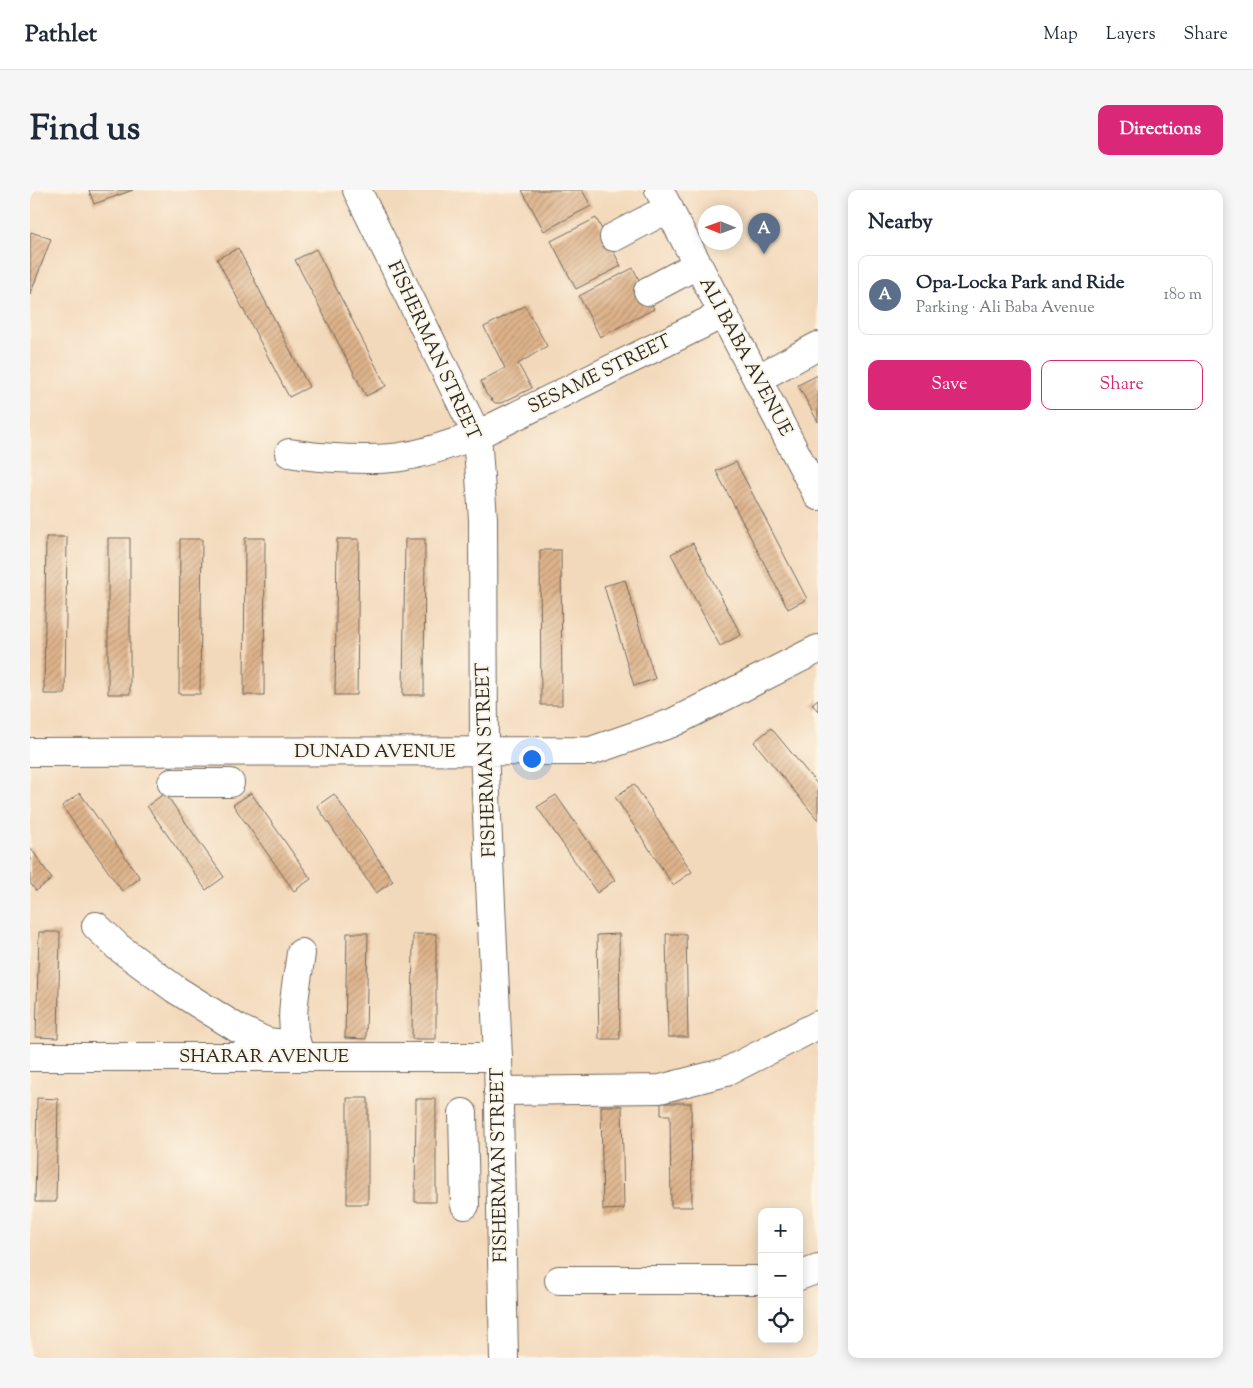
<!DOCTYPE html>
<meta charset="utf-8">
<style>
:root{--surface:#fff;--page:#f6f6f7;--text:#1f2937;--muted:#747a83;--line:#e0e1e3;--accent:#db2777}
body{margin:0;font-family:"Sorts Mill Goudy",serif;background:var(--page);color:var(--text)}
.controls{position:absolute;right:15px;bottom:15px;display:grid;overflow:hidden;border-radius:10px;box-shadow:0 2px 12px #0003}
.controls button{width:45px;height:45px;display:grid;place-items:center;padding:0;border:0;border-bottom:1px solid var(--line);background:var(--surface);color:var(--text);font:25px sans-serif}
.compass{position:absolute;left:668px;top:15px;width:45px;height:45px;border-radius:50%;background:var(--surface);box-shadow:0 2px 12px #0003;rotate:271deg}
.you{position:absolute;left:501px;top:568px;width:18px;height:18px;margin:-12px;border:4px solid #fff;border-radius:50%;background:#1a73e8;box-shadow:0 0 0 8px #1a73e833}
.badge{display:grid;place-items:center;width:32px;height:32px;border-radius:50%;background:var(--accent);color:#fff;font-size:16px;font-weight:700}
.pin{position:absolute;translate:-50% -41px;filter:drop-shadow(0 1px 2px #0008)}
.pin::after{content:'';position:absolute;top:26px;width:18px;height:15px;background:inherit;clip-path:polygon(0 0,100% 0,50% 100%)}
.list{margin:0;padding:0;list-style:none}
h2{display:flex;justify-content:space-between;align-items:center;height:65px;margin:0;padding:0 20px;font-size:21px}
h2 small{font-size:16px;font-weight:400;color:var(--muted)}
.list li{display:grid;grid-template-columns:32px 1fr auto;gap:15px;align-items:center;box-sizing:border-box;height:80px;margin:0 10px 10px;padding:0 10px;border:1px solid var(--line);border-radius:10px}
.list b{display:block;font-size:19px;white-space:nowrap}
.list p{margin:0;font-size:16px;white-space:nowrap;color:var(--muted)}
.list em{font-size:16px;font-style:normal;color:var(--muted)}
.actions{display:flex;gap:10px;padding:15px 20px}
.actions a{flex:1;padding:11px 0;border:1px solid var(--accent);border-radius:10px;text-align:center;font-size:18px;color:var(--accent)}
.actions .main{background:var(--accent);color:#fff}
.icon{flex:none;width:28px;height:28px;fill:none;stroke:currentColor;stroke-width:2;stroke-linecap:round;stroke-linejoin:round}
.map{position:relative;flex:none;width:788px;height:1168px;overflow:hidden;border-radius:10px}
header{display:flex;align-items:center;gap:30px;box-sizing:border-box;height:70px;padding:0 25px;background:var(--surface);border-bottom:1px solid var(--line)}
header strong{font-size:24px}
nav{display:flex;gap:28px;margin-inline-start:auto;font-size:18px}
.intro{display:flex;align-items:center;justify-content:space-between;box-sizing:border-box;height:120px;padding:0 30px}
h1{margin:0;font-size:35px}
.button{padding:12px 22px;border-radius:10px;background:var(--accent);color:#fff;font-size:18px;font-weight:700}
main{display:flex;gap:30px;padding:0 30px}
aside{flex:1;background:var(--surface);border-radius:10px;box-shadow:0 2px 12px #0003}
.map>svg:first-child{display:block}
.building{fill:url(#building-hatch)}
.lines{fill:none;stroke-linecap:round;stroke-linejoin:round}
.minor-casing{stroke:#71685d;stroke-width:30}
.minor{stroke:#fff;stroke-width:28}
.labels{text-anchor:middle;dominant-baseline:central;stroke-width:4;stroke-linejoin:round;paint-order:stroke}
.street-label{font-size:19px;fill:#2b2b2b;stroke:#fcf5e5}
</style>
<header>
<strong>Pathlet</strong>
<nav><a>Map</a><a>Layers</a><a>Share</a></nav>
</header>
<div class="intro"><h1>Find us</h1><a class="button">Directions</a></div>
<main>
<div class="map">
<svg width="788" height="1168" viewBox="0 0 788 1168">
<defs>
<pattern id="building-hatch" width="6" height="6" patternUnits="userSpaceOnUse" patternTransform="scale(1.25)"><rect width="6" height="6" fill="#deb38b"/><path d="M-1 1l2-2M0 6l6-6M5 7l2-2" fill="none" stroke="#b49272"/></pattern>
</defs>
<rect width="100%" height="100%" fill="#fcf5e5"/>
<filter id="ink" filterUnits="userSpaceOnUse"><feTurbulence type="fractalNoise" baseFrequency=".02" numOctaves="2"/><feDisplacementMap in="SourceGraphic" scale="10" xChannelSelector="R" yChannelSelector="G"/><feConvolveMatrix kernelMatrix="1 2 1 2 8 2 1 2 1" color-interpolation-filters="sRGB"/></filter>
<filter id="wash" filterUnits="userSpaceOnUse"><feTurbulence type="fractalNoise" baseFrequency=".0096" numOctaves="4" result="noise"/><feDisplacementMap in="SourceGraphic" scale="20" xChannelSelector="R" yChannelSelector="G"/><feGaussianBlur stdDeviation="1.12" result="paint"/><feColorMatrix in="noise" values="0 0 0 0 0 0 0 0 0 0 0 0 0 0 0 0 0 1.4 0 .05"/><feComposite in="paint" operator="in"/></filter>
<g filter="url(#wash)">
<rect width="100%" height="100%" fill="#f3d9bb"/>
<g id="blocks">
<!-- building -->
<path class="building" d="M59,0H103L64,14Z
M492,0H552L561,16L514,41Z
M566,28L591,76L546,99L521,51Z
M1,42L21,49L0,105V44Z
M208,58L279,197L259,207L187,69Z
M286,59L356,196L336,206L265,70Z
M603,78L624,119L570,147L549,106Z
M495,116L517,156L488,174L502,198L471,213H465L456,204L451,191L475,178L454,137Z
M788,185V232L768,195Z
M706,272L777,409L758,419L686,281Z
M16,347H37L35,504H14Z
M78,348H100V504H78Z
M215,348H235L234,505H214Z
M150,349H172L170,504H149Z
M307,349H329L327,505H305Z
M375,349H395L394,505H373Z
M663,353L711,445L690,456L641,364Z
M510,360H531L532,515H511Z
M595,390L625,489L604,496L574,396Z
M788,509V521L782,514Z
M741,538L788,595V630L724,552Z
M604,594L662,682L643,695L585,607Z
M50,603L110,688L92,701L32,616Z
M135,603L194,687L176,700L117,616Z
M221,603L281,689L264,701L203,615Z
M304,604L363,691L346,703L287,616Z
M526,605L585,690L567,703L507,617Z
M0,657L22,689L6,701L0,693Z
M9,742H30L28,848L6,847Z
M317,743H338L336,849L315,848Z
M383,744H406V849H382Z
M589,744L590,849H569L567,745Z
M636,744H656L658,847H638Z
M7,908L28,909L26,1012H5Z
M317,908H338V1014H317Z
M386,909H406V1012H385Z
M631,913H661L662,1017H641L640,925H631Z
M571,916H592L594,1019L573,1020Z"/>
</g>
</g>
<g filter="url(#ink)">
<use href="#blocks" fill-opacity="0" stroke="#71685d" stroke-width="1"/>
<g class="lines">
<!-- minor casing -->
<g class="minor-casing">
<path id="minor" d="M327,0L447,245L453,329L454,561L468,867L474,1168
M629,0L788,306
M584,47L639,18
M618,101L667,75
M727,189L788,156
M259,263C287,268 348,272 376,266C400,262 423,253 447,245L693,124
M0,562L561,561L642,533L788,459
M142,593H200
M66,736L88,757L145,799L207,838L237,852L264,855
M271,763C267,797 255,836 272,867
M0,867H468
M468,901L630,899L696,882L788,835
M433,923L435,1015
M769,1086L788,1079
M529,1090H732"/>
</g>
<!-- minor -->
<use href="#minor" class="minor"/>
</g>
</g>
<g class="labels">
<!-- street labels -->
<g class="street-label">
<text transform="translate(403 161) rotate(65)">FISHERMAN STREET</text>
<text transform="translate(715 167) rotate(62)">ALI BABA AVENUE</text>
<text transform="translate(570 185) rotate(-26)">SESAME STREET</text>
<text x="345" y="562">DUNAD AVENUE</text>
<text transform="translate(457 570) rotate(-92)">FISHERMAN STREET</text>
<text x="234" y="867">SHARAR AVENUE</text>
<text transform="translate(470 975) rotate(-91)">FISHERMAN STREET</text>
</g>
</g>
</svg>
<div class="controls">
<button>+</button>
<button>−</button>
<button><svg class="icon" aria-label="locate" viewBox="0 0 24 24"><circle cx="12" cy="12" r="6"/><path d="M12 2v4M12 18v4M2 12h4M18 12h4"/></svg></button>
</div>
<svg class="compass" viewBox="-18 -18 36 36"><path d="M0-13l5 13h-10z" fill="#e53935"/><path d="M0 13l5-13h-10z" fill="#747a83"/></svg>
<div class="you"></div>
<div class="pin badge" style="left:734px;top:64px;background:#5c6f8a">A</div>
</div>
<aside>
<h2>Nearby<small></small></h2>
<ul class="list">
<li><span class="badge" style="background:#5c6f8a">A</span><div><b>Opa-Locka Park and Ride</b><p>Parking · Ali Baba Avenue</p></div><em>180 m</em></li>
</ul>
<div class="actions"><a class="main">Save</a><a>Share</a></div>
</aside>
</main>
